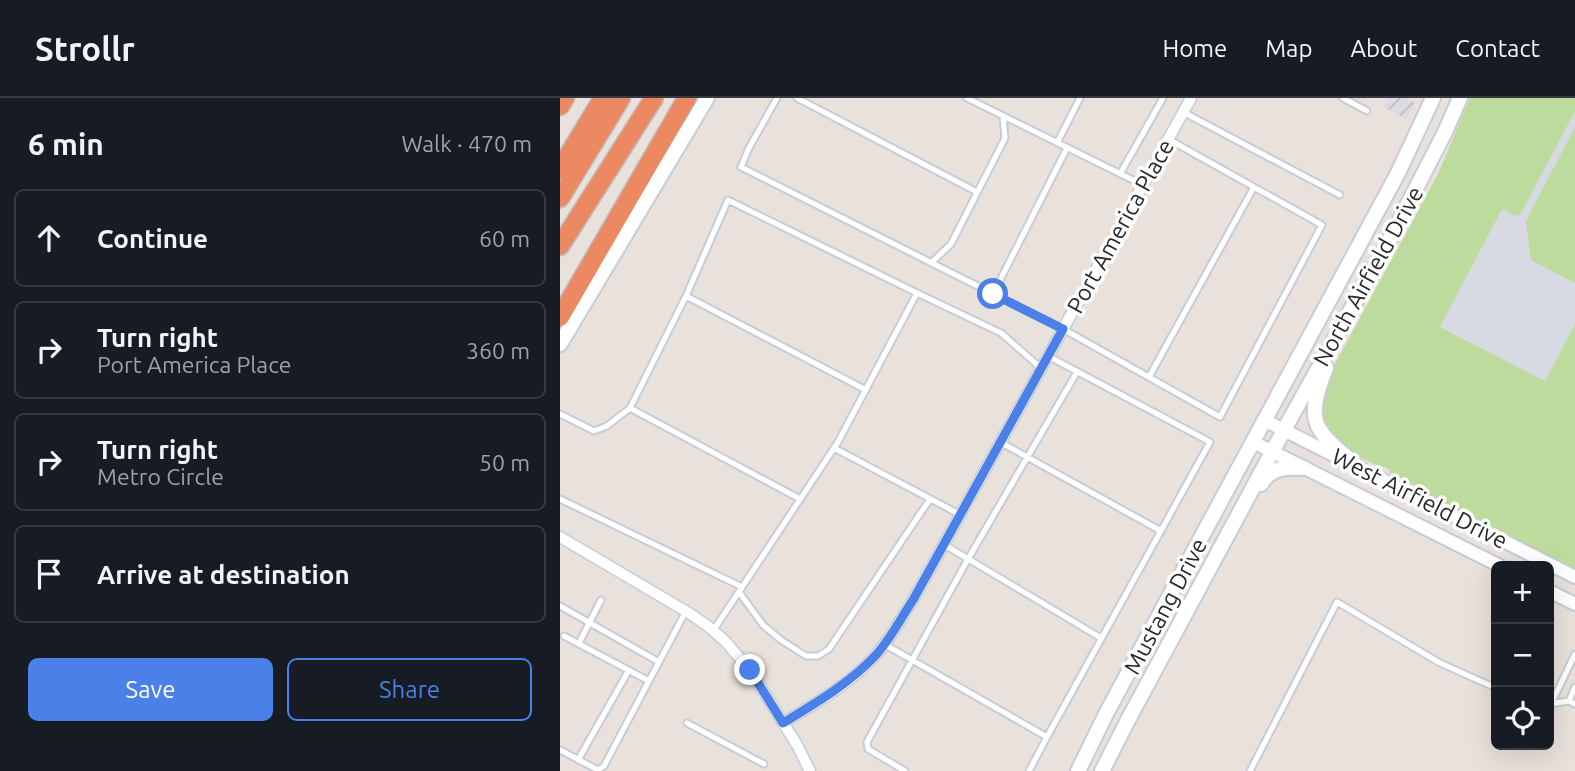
<!DOCTYPE html>
<meta charset="utf-8">
<style>
:root{--surface:#171b24;--page:#242831;--text:#f1f3f6;--muted:#9ea1a6;--line:#363941;--accent:#4a80e7}
body{margin:0;font-family:Ubuntu,sans-serif;background:var(--page);color:var(--text)}
.controls{position:absolute;right:21px;bottom:21px;display:grid;overflow:hidden;border-radius:10px;box-shadow:0 7px 28px #0002}
.controls button{width:63px;height:63px;display:grid;place-items:center;padding:0;border:0;border-bottom:2px solid var(--line);background:var(--surface);color:var(--text);font:35px sans-serif}
.stop{position:absolute;width:21px;height:21px;margin:-16px;border:5px solid #4a80e7;border-radius:50%;background:#fff}
.stop.end{background:#4a80e7;border-color:#fff;box-shadow:0 2px 7px #0008}
.list{margin:0;padding:0;list-style:none}
h2{display:flex;justify-content:space-between;align-items:center;height:91px;margin:0;padding:0 28px;font-size:30px}
h2 small{font-size:23px;font-weight:400;color:var(--muted)}
.list li{display:grid;grid-template-columns:46px 1fr auto;gap:21px;align-items:center;box-sizing:border-box;height:98px;margin:0 14px 14px;padding:0 14px;border:2px solid var(--line);border-radius:10px}
.list b{display:block;font-size:26px;white-space:nowrap}
.list p{margin:0;font-size:23px;white-space:nowrap;color:var(--muted)}
.list em{font-size:23px;font-style:normal;color:var(--muted)}
.actions{display:flex;gap:14px;padding:21px 28px}
.actions a{flex:1;padding:16px 0;border:2px solid var(--accent);border-radius:10px;text-align:center;font-size:24px;color:var(--accent)}
.actions .main{background:var(--accent);color:#fff}
.icon{flex:none;width:38px;height:38px;fill:none;stroke:currentColor;stroke-width:2;stroke-linecap:round;stroke-linejoin:round}
.map{position:relative;flex:none;width:1015px;height:673px;overflow:hidden}
header{display:flex;align-items:center;gap:42px;box-sizing:border-box;height:98px;padding:0 35px;background:var(--surface);border-bottom:2px solid var(--line)}
header strong{font-size:33px}
nav{display:flex;gap:38px;margin-inline-start:auto;font-size:24px}
main{display:flex}
aside{flex:1;background:var(--surface)}
.map>svg:first-child{display:block}
.industrial{fill:url(#industrial-furrows)}
.airport{fill:#d7dae2}
.grass{fill:#bcdb9d}
.lines{fill:none;stroke-linecap:round;stroke-linejoin:round}
.service-casing{stroke:#c7ccd5;stroke-width:9}
.minor-casing{stroke:#c7ccd5;stroke-width:13}
.tertiary-casing{stroke:#c7ccd5;stroke-width:16}
.secondary-casing{stroke:#c7ccd5;stroke-width:18}
.motorway-casing{stroke:#bebebe;stroke-width:21}
.service{stroke:#fff;stroke-width:5}
.minor{stroke:#fff;stroke-width:10}
.tertiary{stroke:#fff;stroke-width:12}
.secondary{stroke:#fff;stroke-width:14}
.motorway{stroke:#ed8962;stroke-width:18}
.route{stroke:#4a80e7;stroke-width:9}
.labels{text-anchor:middle;dominant-baseline:central;stroke-width:7;stroke-linejoin:round;paint-order:stroke}
.street-label{font-size:23px;fill:#282828;stroke:#fff}
</style>
<header>
<strong>Strollr</strong>
<nav><a>Home</a><a>Map</a><a>About</a><a>Contact</a></nav>
</header>
<main>
<aside>
<h2>6 min<small>Walk · 470 m</small></h2>
<ul class="list">
<li><svg class="icon" aria-label="ahead" viewBox="0 0 24 24"><path d="M12 20V5M6 11l6-6 6 6"/></svg><div><b>Continue</b></div><em>60 m</em></li>
<li><svg class="icon" aria-label="right" viewBox="0 0 24 24"><path d="M7 20v-9h11M14 6l5 5-5 5"/></svg><div><b>Turn right</b><p>Port America Place</p></div><em>360 m</em></li>
<li><svg class="icon" aria-label="right" viewBox="0 0 24 24"><path d="M7 20v-9h11M14 6l5 5-5 5"/></svg><div><b>Turn right</b><p>Metro Circle</p></div><em>50 m</em></li>
<li><svg class="icon" aria-label="arrive" viewBox="0 0 24 24"><path d="M6 21V4h12l-3 4 3 4H6"/></svg><div><b>Arrive at destination</b></div></li>
</ul>
<div class="actions"><a class="main">Save</a><a>Share</a></div>
</aside>
<div class="map">
<svg width="1015" height="673" viewBox="0 0 1015 673">
<defs>
<pattern id="industrial-furrows" width="10" height="10" patternUnits="userSpaceOnUse" patternTransform="scale(1.75)"><rect width="10" height="10" fill="#dcdbe2"/><path d="M-1 1l2-2M0 10L10 0M9 11l2-2" fill="none" stroke="#bdbcc2"/></pattern>
</defs>
<rect width="100%" height="100%" fill="#e9e1db"/>
<!-- industrial -->
<path class="industrial" d="M828,0H845L855,5L846,21L824,9Z"/>
<!-- airport -->
<path class="airport" d="M1015,0V452L890,385L857,151Z"/>
<!-- grass -->
<path class="grass" d="M910,0H1015V13L960,117L955,118L942,111L880,229L985,283L1015,226V475L873,401L847,383L829,374L830,372L823,368L822,370C795,356 764,345 760,310C759,303 762,295 763,288L878,76Z
M1015,29V185L971,162L966,125L969,117Z"/>
<g class="lines">
<!-- service casing -->
<g class="service-casing">
<path id="service" d="M217,0L189,50L181,69L503,231L660,319L762,127L608,41
M237,0L417,94
M407,0L583,87
M783,0L807,13
M623,14L780,97
M497,45L520,0
M560,76L603,0
M371,165L391,146L445,40L443,18
M357,195L441,235L481,270
M433,196L507,50
M126,198L306,292
M589,279L694,89
M0,316L34,333L47,328L70,310
M440,344L601,433
M274,350L399,416
M0,401L182,489
M383,446L541,540
M179,494L203,527L221,542L246,558H258L269,551L370,401
M0,508L99,564L126,513
M153,533L278,344L357,195L168,102L126,198L70,310L240,401
M4,538L89,583
M19,545L41,502
M324,546L487,639L650,344L488,258
M1009,603L1015,589
M989,606L1009,603L1015,606
M991,606L1015,556
M127,625L204,666
M0,652L38,672L44,668L99,564
M18,662L69,572
M345,673L308,651L307,644L408,461L517,274
M469,673L487,639
M690,673L777,504L880,565L936,590"/>
</g>
<!-- minor casing -->
<g class="minor-casing">
<path id="minor" d="M0,439L129,515L149,529L165,543L190,572L237,647L250,673
M223,625C256,605 290,586 316,557C331,540 341,520 353,502L631,0"/>
</g>
<!-- tertiary casing -->
<g class="tertiary-casing">
<path id="tertiary" d="M704,322L1015,479
M693,344L940,468
M989,493L1015,506"/>
</g>
<!-- secondary casing -->
<g class="secondary-casing">
<path id="secondary" d="M0,246L147,0
M766,270C744,326 754,331 797,368
M701,386C711,369 726,369 744,370
M518,673L547,614L838,75L873,0
M542,673L568,622L724,332L827,147L885,34L900,0"/>
</g>
<!-- motorway casing -->
<g class="motorway-casing">
<path id="motorway" d="M0,8L5,0
M0,71L43,0
M0,100L61,0
M0,148L94,0
M0,219L127,0"/>
</g>
<!-- service -->
<use href="#service" class="service"/>
<!-- minor -->
<use href="#minor" class="minor"/>
<!-- tertiary -->
<use href="#tertiary" class="tertiary"/>
<!-- secondary -->
<use href="#secondary" class="secondary"/>
<!-- motorway -->
<use href="#motorway" class="motorway"/>
</g>
<g class="lines">
<!-- route -->
<path class="route" d="M190,572L223,625C256,605 290,585 316,557C331,540 341,520 353,502L503,231L433,196"/>
</g>
<g class="labels">
<!-- street labels -->
<g class="street-label">
<text transform="translate(560 128) rotate(-61)">Port America Place</text>
<text transform="translate(808 178) rotate(-61)">North Airfield Drive</text>
<text transform="translate(860 400) rotate(27)">West Airfield Drive</text>
<text transform="translate(605 508) rotate(-62)">Mustang Drive</text>
</g>
</g>
</svg>
<div class="controls">
<button>+</button>
<button>−</button>
<button><svg class="icon" aria-label="locate" viewBox="0 0 24 24"><circle cx="12" cy="12" r="6"/><path d="M12 2v4M12 18v4M2 12h4M18 12h4"/></svg></button>
</div>
<div class="stop" style="left:433px;top:196px"></div>
<div class="stop end" style="left:190px;top:572px"></div>
</div>
</main>
